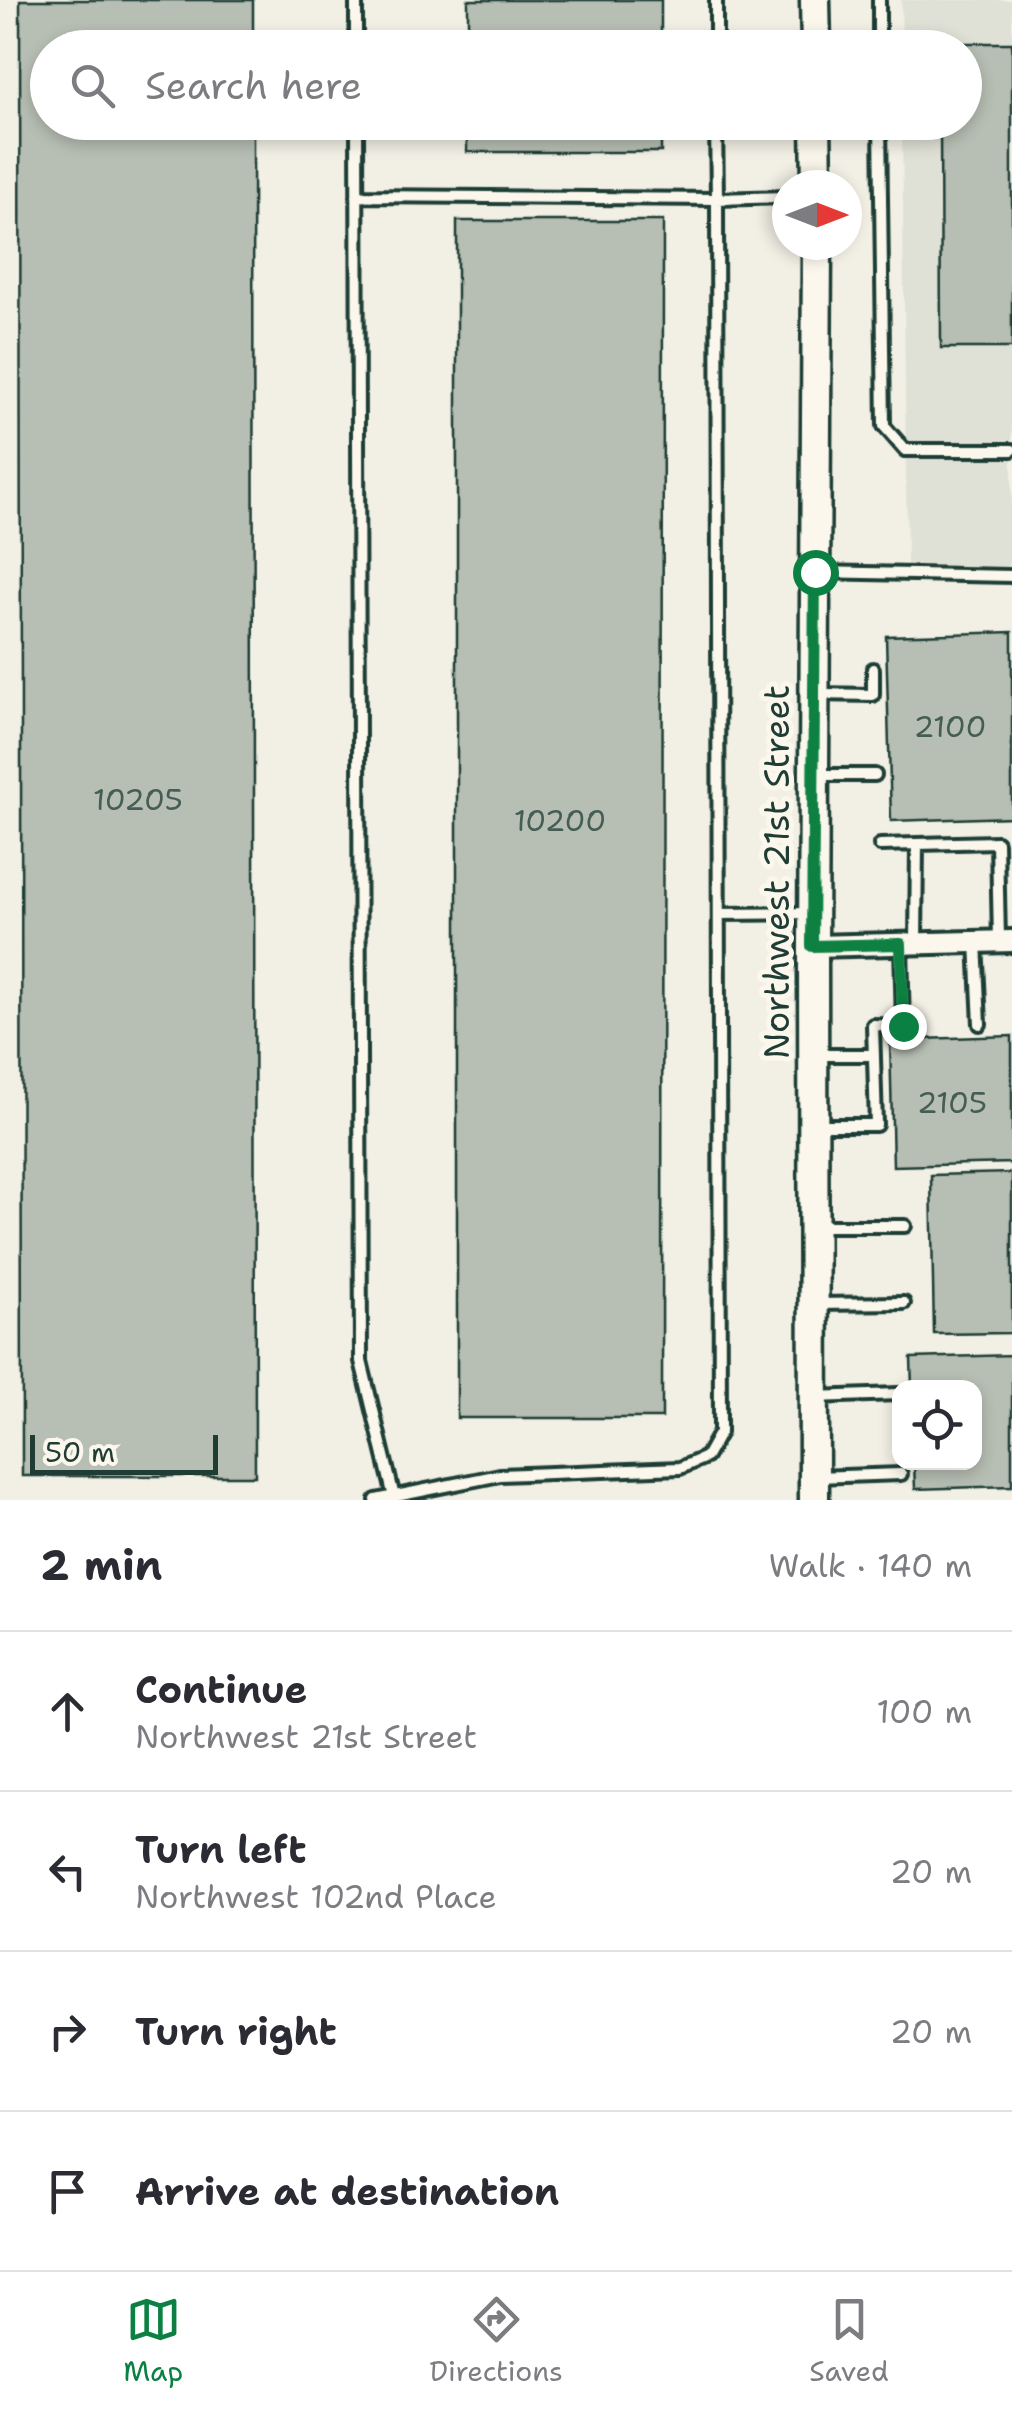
<!DOCTYPE html>
<meta charset="utf-8">
<style>
:root{--surface:#fff;--page:#f7f7f7;--text:#2b2b33;--muted:#7c7c81;--line:#e1e1e2;--accent:#0b8043}
body{margin:0;font-family:"Shantell Sans",sans-serif;background:var(--page);color:var(--text)}
.controls{position:absolute;right:30px;bottom:30px;display:grid;overflow:hidden;border-radius:20px;box-shadow:0 5px 15px #0003}
.controls button{width:90px;height:90px;display:grid;place-items:center;padding:0;border:0;border-bottom:2px solid var(--line);background:var(--surface);color:var(--text);font:50px sans-serif}
.compass{position:absolute;left:772px;top:170px;width:90px;height:90px;border-radius:50%;background:var(--surface);box-shadow:0 5px 15px #0003;rotate:90deg}
.scale{position:absolute;left:30px;bottom:25px;width:188px;box-sizing:border-box;padding-left:10px;border:5px solid #1f3d34;border-top:0;font-size:28px;line-height:35px;white-space:nowrap;color:#1f3d34;-webkit-text-stroke:8px #fbf7ec;paint-order:stroke}
.stop{position:absolute;width:30px;height:30px;margin:-22px;border:8px solid #0b8043;border-radius:50%;background:#fff}
.stop.end{background:#0b8043;border-color:#fff;box-shadow:0 2px 10px #0008}
.list{margin:0;padding:0;list-style:none}
h2{display:flex;justify-content:space-between;align-items:center;height:130px;margin:0;padding:0 40px;font-size:42px}
h2 small{font-size:32px;font-weight:400;color:var(--muted)}
.list li{display:grid;grid-template-columns:65px 1fr auto;gap:30px;align-items:center;box-sizing:border-box;height:160px;padding:0 40px;border-top:2px solid var(--line)}
.list b{display:block;font-size:38px;white-space:nowrap}
.list p{margin:0;font-size:32px;white-space:nowrap;color:var(--muted)}
.list em{font-size:32px;font-style:normal;color:var(--muted)}
.icon{flex:none;width:55px;height:55px;fill:none;stroke:currentColor;stroke-width:2;stroke-linecap:round;stroke-linejoin:round}
.map{position:relative;flex:none;width:1012px;height:1500px;overflow:hidden}
.search{position:absolute;background:var(--surface);box-shadow:0 5px 15px #0003;left:30px;right:30px;top:30px;height:110px;display:flex;align-items:center;gap:25px;box-sizing:border-box;padding:0 35px;border-radius:55px;color:var(--muted);font-size:38px}
.sheet{height:770px;background:var(--surface)}
nav{display:flex;justify-content:space-around;align-items:center;box-sizing:border-box;height:140px;border-top:2px solid var(--line);background:var(--surface);font-size:28px;color:var(--muted)}
nav a{display:grid;justify-items:center;gap:5px}
nav .on{color:var(--accent)}
.map>svg:first-child{display:block}
.built{fill:#e0e1d6}
.building{fill:#b7beb3;stroke:#1f3d34;stroke-width:2.5}
.lines{fill:none;stroke-linecap:round;stroke-linejoin:round}
.lane-casing{stroke:#1f3d34;stroke-width:18}
.street-casing{stroke:#1f3d34;stroke-width:28}
.secondary-casing{stroke:#1f3d34;stroke-width:35}
.lane{stroke:#fbf7ec;stroke-width:10}
.street{stroke:#fbf7ec;stroke-width:20}
.secondary{stroke:#fbf7ec;stroke-width:28}
.route{stroke:#0b8043;stroke-width:12}
.labels{text-anchor:middle;dominant-baseline:central;stroke-width:10;stroke-linejoin:round;paint-order:stroke}
.number-label{font-size:30px;fill:#455d54}
.street-label{font-size:35px;fill:#1f3d34;stroke:#fbf7ec}
</style>
<div class="map">
<svg width="1012" height="1500" viewBox="0 0 1012 1500">
<rect width="100%" height="100%" fill="#f2f0e5"/>
<filter id="ink" filterUnits="userSpaceOnUse"><feTurbulence type="fractalNoise" baseFrequency=".01" numOctaves="2"/><feDisplacementMap in="SourceGraphic" scale="20" xChannelSelector="R" yChannelSelector="G"/><feConvolveMatrix kernelMatrix="1 2 1 2 8 2 1 2 1" color-interpolation-filters="sRGB"/></filter>
<g filter="url(#ink)">
<!-- built -->
<path class="built" d="M901,0H1012V566L907,567L902,123L964,122V48L902,47Z"/>
<!-- building -->
<path class="building" d="M20,0H253V48H48V122H253L255,1476H22Z
M468,0H661V48H468Z
M940,43H1012V348H941L940,122H964V48H940Z
M467,122H661V152H467Z
M457,221H663L662,1418H457Z
M1012,632V817L891,821L886,636Z
M1012,1036V1163L893,1166L890,1040Z
M1012,1173V1333L934,1334L931,1175Z
M1012,1355V1486L915,1489L914,1462H974V1388H912L911,1358Z"/>
<g class="lines">
<!-- lane casing -->
<g class="lane-casing">
<path id="lane" d="M356,0V48
M716,0V48
M879,0V48
M357,122L361,1361L394,1497
M880,122L884,426L905,450H1012
M357,196L717,199L716,122
M816,572L1012,576
M815,694L873,695V669
M815,775H875
M917,844L997,842L999,941
M880,845L917,844L916,943
M719,914L813,913
M976,942L980,1024
M815,1055H874
M818,1125H876L873,1025L903,1026L901,945
M814,1226H905
M814,1304L904,1303
M814,1397L898,1394
M815,1477L901,1474
M376,1500L500,1475L680,1468L706,1457L720,1432L717,199L787,197"/>
</g>
<!-- street casing -->
<g class="street-casing">
<path id="street" d="M813,946L1012,941"/>
</g>
<!-- secondary casing -->
<g class="secondary-casing">
<path id="secondary" d="M815,0L816,48
M816,122L817,185
M814,1500L813,946L817,245"/>
</g>
<!-- lane -->
<use href="#lane" class="lane"/>
<!-- street -->
<use href="#street" class="street"/>
<!-- secondary -->
<use href="#secondary" class="secondary"/>
</g>
</g>
<g class="lines" filter="url(#ink)">
<!-- route -->
<path class="route" d="M815,572L812,946L901,944L903,1026"/>
</g>
<g class="labels">
<!-- number labels -->
<g class="number-label">
<text x="950" y="726">2100</text>
<text x="138" y="799">10205</text>
<text x="560" y="820">10200</text>
<text x="952" y="1102">2105</text>
</g>
<!-- street labels -->
<g class="street-label">
<text transform="translate(776 872) rotate(-90)">Northwest 21st Street</text>
</g>
</g>
</svg>
<div class="controls">
<button><svg class="icon" aria-label="locate" viewBox="0 0 24 24"><circle cx="12" cy="12" r="6"/><path d="M12 2v4M12 18v4M2 12h4M18 12h4"/></svg></button>
</div>
<svg class="compass" viewBox="-18 -18 36 36"><path d="M0-13l5 13h-10z" fill="#e53935"/><path d="M0 13l5-13h-10z" fill="#7c7c81"/></svg>
<div class="scale">50 m</div>
<div class="stop" style="left:815px;top:572px"></div>
<div class="stop end" style="left:903px;top:1026px"></div>
<div class="search"><svg class="icon" aria-label="search" viewBox="0 0 24 24"><circle cx="10" cy="10" r="6"/><path d="M15 15l6 6"/></svg>Search here</div>
</div>
<section class="sheet">
<h2>2 min<small>Walk · 140 m</small></h2>
<ul class="list">
<li><svg class="icon" aria-label="ahead" viewBox="0 0 24 24"><path d="M12 20V5M6 11l6-6 6 6"/></svg><div><b>Continue</b><p>Northwest 21st Street</p></div><em>100 m</em></li>
<li><svg class="icon" aria-label="left" viewBox="0 0 24 24"><path d="M17 20v-9H6M10 6l-5 5 5 5"/></svg><div><b>Turn left</b><p>Northwest 102nd Place</p></div><em>20 m</em></li>
<li><svg class="icon" aria-label="right" viewBox="0 0 24 24"><path d="M7 20v-9h11M14 6l5 5-5 5"/></svg><div><b>Turn right</b></div><em>20 m</em></li>
<li><svg class="icon" aria-label="arrive" viewBox="0 0 24 24"><path d="M6 21V4h12l-3 4 3 4H6"/></svg><div><b>Arrive at destination</b></div></li>
</ul>
</section>
<nav>
<a class="on"><svg class="icon" aria-label="map" viewBox="0 0 24 24"><path d="M3 6l6-2 6 2 6-2v14l-6 2-6-2-6 2zM9 4v14M15 6v14"/></svg>Map</a>
<a><svg class="icon" aria-label="directions" viewBox="0 0 24 24"><path d="M12 3l9 9-9 9-9-9zM9 14v-3h6M13 9l2 2-2 2"/></svg>Directions</a>
<a><svg class="icon" aria-label="saved" viewBox="0 0 24 24"><path d="M7 4h10v16l-5-4-5 4z"/></svg>Saved</a>
</nav>
